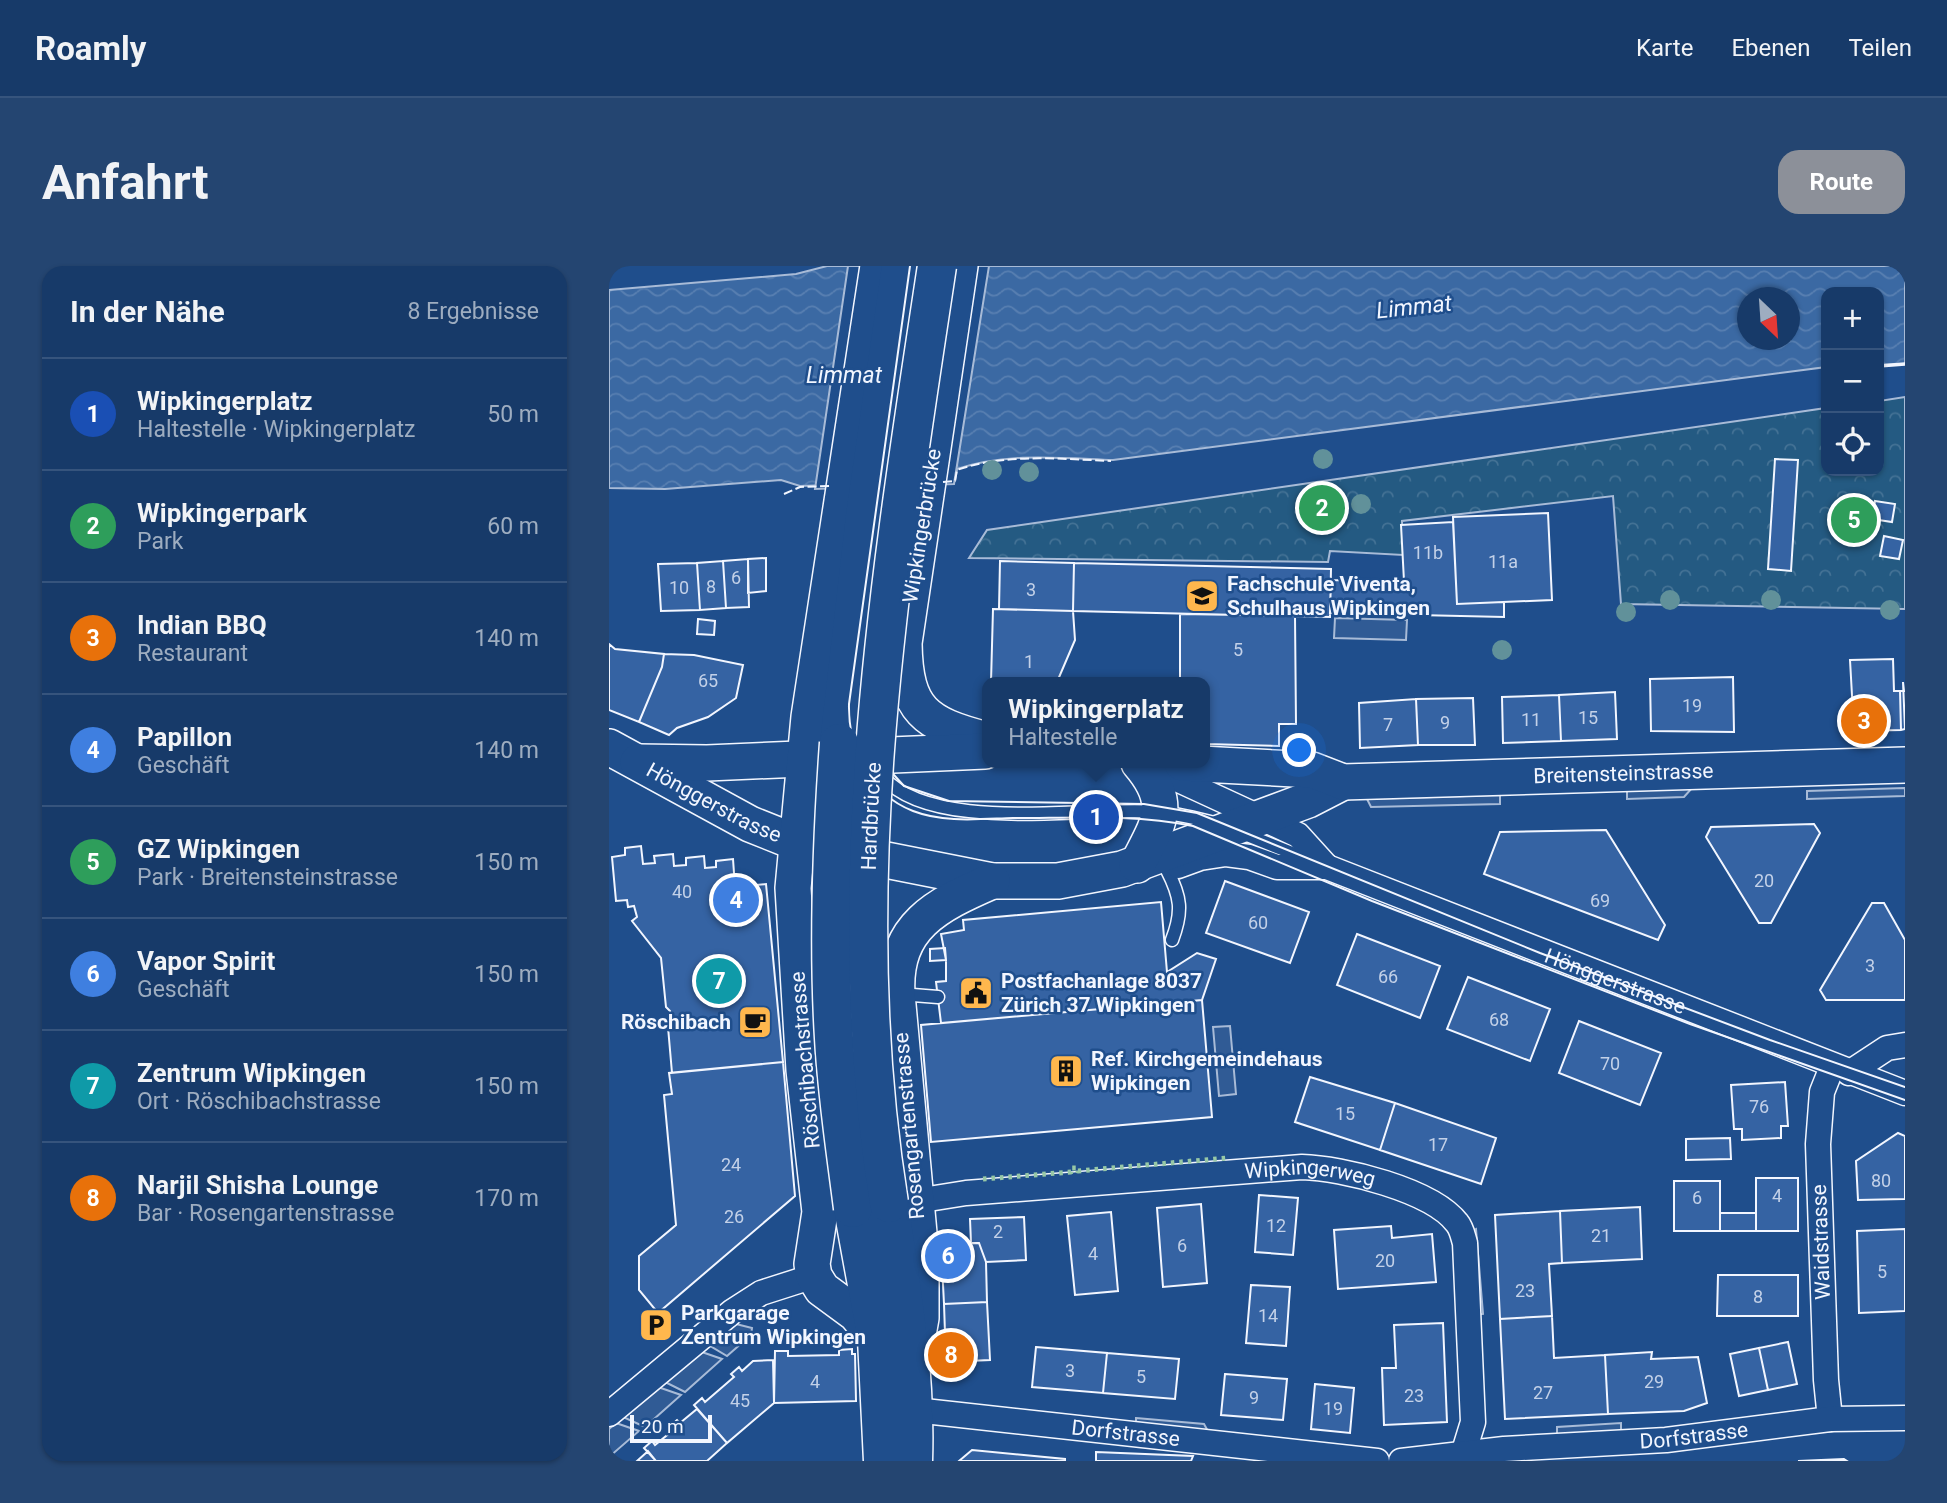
<!DOCTYPE html>
<html lang="de">
<meta charset="utf-8">
<style>
:root{--surface:#173a69;--page:#244571;--text:#f1f3f6;--muted:#9eadc0;--line:#36547d;--accent:#8c9099}
body{margin:0;font-family:Roboto,sans-serif;background:var(--page);color:var(--text)}
.controls{position:absolute;right:21px;top:21px;display:grid;overflow:hidden;border-radius:14px;box-shadow:0 2px 5px #0004}
.controls button{width:63px;height:63px;display:grid;place-items:center;padding:0;border:0;border-bottom:2px solid var(--line);background:var(--surface);color:var(--text);font:35px sans-serif}
.compass{position:absolute;left:1128px;top:21px;width:63px;height:63px;border-radius:50%;background:var(--surface);box-shadow:0 2px 5px #0004;rotate:155deg}
.scale{position:absolute;left:21px;bottom:18px;width:82px;box-sizing:border-box;padding-left:7px;border:4px solid #f2f6ff;border-top:0;font-size:19px;line-height:24px;white-space:nowrap;color:#f2f6ff;-webkit-text-stroke:5px #1f4e8c;paint-order:stroke}
.you{position:absolute;left:691px;top:485px;width:24px;height:24px;margin:-18px;border:5px solid #fff;border-radius:50%;background:#1a73e8;box-shadow:0 0 0 10px #1a73e833}
.badge{display:grid;place-items:center;width:46px;height:46px;border-radius:50%;background:var(--accent);color:#fff;font-size:23px;font-weight:700}
.pin{position:absolute;translate:-50% -50%;border:4px solid #fff;box-shadow:0 2px 7px #0006}
.popup{position:absolute;left:373px;top:411px;width:228px;height:91px;box-sizing:border-box;display:grid;place-content:center;border-radius:14px;background:var(--surface);filter:drop-shadow(0 2px 5px #0005);font-size:23px;white-space:nowrap;color:var(--muted)}
.popup b{font-size:26px;color:var(--text)}
.popup::after{content:'';position:absolute;left:50%;top:100%;margin-left:-14px;border:14px solid transparent;border-top-color:var(--surface)}
.list{margin:0;padding:0;list-style:none}
h2{display:flex;justify-content:space-between;align-items:center;height:91px;margin:0;padding:0 28px;font-size:30px}
h2 small{font-size:23px;font-weight:400;color:var(--muted)}
.list li{display:grid;grid-template-columns:46px 1fr auto;gap:21px;align-items:center;box-sizing:border-box;height:112px;padding:0 28px;border-top:2px solid var(--line)}
.list b{display:block;font-size:26px;white-space:nowrap}
.list p{margin:0;font-size:23px;white-space:nowrap;color:var(--muted)}
.list em{font-size:23px;font-style:normal;color:var(--muted)}
.icon{flex:none;width:38px;height:38px;fill:none;stroke:currentColor;stroke-width:2;stroke-linecap:round;stroke-linejoin:round}
.map{position:relative;flex:none;width:1296px;height:1195px;overflow:hidden;border-radius:21px}
header{display:flex;align-items:center;gap:42px;box-sizing:border-box;height:98px;padding:0 35px;background:var(--surface);border-bottom:2px solid var(--line)}
header strong{font-size:33px}
nav{display:flex;gap:38px;margin-inline-start:auto;font-size:24px}
.intro{display:flex;align-items:center;justify-content:space-between;box-sizing:border-box;height:168px;padding:0 42px}
h1{margin:0;font-size:49px}
.button{padding:18px 32px;border-radius:21px;background:var(--accent);color:#fff;font-size:24px;font-weight:700}
main{display:flex;gap:42px;padding:0 42px}
aside{flex:1;background:var(--surface);border-radius:21px;box-shadow:0 2px 5px #0004}
.map>svg:first-child{display:block}
.park{fill:url(#park-crowns);stroke:#a8bbd7;stroke-width:2}
.parking{fill:#305b95;stroke:#a8bbd7;stroke-width:2}
.water{fill:url(#water-waves);stroke:#a8bbd7;stroke-width:2;fill-rule:evenodd}
.pier{fill:#1f4e8c;stroke:#a8bbd7;stroke-width:2}
.building{fill:#3563a3;stroke:#f2f6ff;stroke-width:2}
.lines{fill:none;stroke-linecap:round;stroke-linejoin:round}
.lane-casing{stroke:#f2f6ff;stroke-width:15}
.street-casing{stroke:#f2f6ff;stroke-width:27}
.secondary-casing{stroke:#f2f6ff;stroke-width:38}
.primary-casing{stroke:#f2f6ff;stroke-width:41}
.lane{stroke:#1f4e8c;stroke-width:12}
.street{stroke:#1f4e8c;stroke-width:24}
.secondary{stroke:#1f4e8c;stroke-width:35}
.primary{stroke:#1f4e8c;stroke-width:38}
.tram{stroke:#f2f6ff;stroke-width:2}
.primary-bridge-casing{stroke:#f2f6ff;stroke-width:41;stroke-linecap:butt}
.primary-bridge{stroke:#1f4e8c;stroke-width:38}
.hedge{stroke:#97c8a6;stroke-width:5;stroke-dasharray:3.5 5;stroke-linecap:butt}
.fence{stroke:#f2f6ff;stroke-width:2;stroke-dasharray:9 3.5;stroke-linecap:butt}
.wall{stroke:#f2f6ff;stroke-width:3.5}
.tree{fill:#61919a}
.labels{text-anchor:middle;dominant-baseline:central;stroke-width:5;stroke-linejoin:round;paint-order:stroke}
.number-label{font-size:18px;fill:#c3d1e8}
.street-label{font-size:21px;fill:#f2f6ff;stroke:#1f4e8c}
.poi-label{font-size:21px;font-weight:bold;fill:#f2f6ff;stroke:#1f4e8c;text-anchor:start}
.water-label{font-size:23px;font-style:italic;fill:#f2f6ff;stroke:#1f4e8c}
</style>
<header>
<strong>Roamly</strong>
<nav><a>Karte</a><a>Ebenen</a><a>Teilen</a></nav>
</header>
<div class="intro"><h1>Anfahrt</h1><a class="button">Route</a></div>
<main>
<aside>
<h2>In der Nähe<small>8 Ergebnisse</small></h2>
<ul class="list">
<li><span class="badge" style="background:#1a4fb4">1</span><div><b>Wipkingerplatz</b><p>Haltestelle · Wipkingerplatz</p></div><em>50 m</em></li>
<li><span class="badge" style="background:#2e9e5b">2</span><div><b>Wipkingerpark</b><p>Park</p></div><em>60 m</em></li>
<li><span class="badge" style="background:#e8710a">3</span><div><b>Indian BBQ</b><p>Restaurant</p></div><em>140 m</em></li>
<li><span class="badge" style="background:#3f7fe0">4</span><div><b>Papillon</b><p>Geschäft</p></div><em>140 m</em></li>
<li><span class="badge" style="background:#2e9e5b">5</span><div><b>GZ Wipkingen</b><p>Park · Breitensteinstrasse</p></div><em>150 m</em></li>
<li><span class="badge" style="background:#3f7fe0">6</span><div><b>Vapor Spirit</b><p>Geschäft</p></div><em>150 m</em></li>
<li><span class="badge" style="background:#0f9aa8">7</span><div><b>Zentrum Wipkingen</b><p>Ort · Röschibachstrasse</p></div><em>150 m</em></li>
<li><span class="badge" style="background:#e8710a">8</span><div><b>Narjil Shisha Lounge</b><p>Bar · Rosengartenstrasse</p></div><em>170 m</em></li>
</ul>
</aside>
<div class="map">
<svg width="1296" height="1195" viewBox="0 0 1296 1195">
<defs>
<pattern id="park-crowns" width="20" height="18" patternUnits="userSpaceOnUse" patternTransform="scale(1.75)"><rect width="20" height="18" fill="#245a82"/><path d="M2 6a3 3 0 1 1 6 0M12 15a3 3 0 1 1 6 0" fill="none" stroke="#447295"/></pattern>
<pattern id="water-waves" width="16" height="10" patternUnits="userSpaceOnUse" patternTransform="scale(1.75)"><rect width="16" height="10" fill="#3b69a3"/><path d="M0 5q4-4 8 0t8 0" fill="none" stroke="#587fb1"/></pattern>
</defs>
<rect width="100%" height="100%" fill="#1f4e8c"/>
<!-- park -->
<path class="park" d="M1296,131V343L1012,338L1004,230L793,255L794,289L721,285L719,296L360,292L378,264L1217,142V205H1270V135Z"/>
<!-- parking -->
<path class="parking" d="M726,352L798,354L797,374L725,372Z
M1083,522L1075,531L1018,533V525Z
M1296,522V530L1198,533V525Z
M891,529V538L762,541L758,533Z
M621,760L627,828L610,830L604,761Z
M867,963L874,1048L866,1049L861,966Z
M123,1057L143,1062L142,1069L118,1090L98,1078Z
M90,1085L113,1093L76,1126L54,1115Z
M49,1121L72,1129L36,1161L14,1151Z
M527,1152L595,1158L600,1167L527,1160Z
M7,1157L30,1165L0,1191V1163Z
M1012,1157V1167L948,1170V1161Z"/>
<!-- water -->
<path class="water" d="M218,0H1296V98L1270,99V26H1217V101L504,194C452,192 398,186 348,203L346,215L191,220L172,214L56,223L0,222V24L187,8ZM1139,32H1181V74H1139Z"/>
<!-- pier -->
<path class="pier" d="M239,0H380L345,218L206,223Z"/>
<!-- building -->
<path class="building" d="M1166,193L1189,194L1182,305L1159,303Z
M1266,235L1286,238L1283,256L1263,253Z
M939,247L943,334L848,338L844,251Z
M844,256L848,338L895,336V351L721,347L722,314L795,315L792,259Z
M1275,270L1294,274L1290,293L1271,290Z
M157,292V325L139,327V293Z
M139,293L140,341L117,342L114,295Z
M114,295L117,342L91,344L88,297Z
M391,295L465,297L464,345L390,343Z
M88,297L91,344L52,345L49,298Z
M465,297L722,303L721,351L464,345Z
M384,343L464,345L466,374L448,416H382Z
M571,348L686,350L687,458H670V480L596,478V416H571Z
M89,353L106,355L105,369L88,368Z
M0,378L6,383L55,388L53,401L30,456L0,444Z
M55,388L85,389L134,399L127,432L99,451L68,462L60,469L30,456L53,401Z
M1284,393L1285,425H1291L1292,464L1245,465L1241,394Z
M1124,411L1125,466L1042,465L1041,413Z
M1294,416L1296,463L1292,464L1291,425H1295Z
M1006,426L1008,473L952,475L950,429Z
M950,429L952,475L894,477L893,431Z
M864,432L866,479H809L807,433Z
M807,433L809,479L751,482L750,437Z
M1205,558L1211,567L1162,657H1150L1097,571L1102,561Z
M997,564L1056,659L1049,674L875,608L891,566Z
M32,580L34,598L46,597L45,590L64,588L65,600L77,599V592L95,590L96,602L107,601V595L124,593L126,621L157,618L174,796L63,807L59,761L63,758L61,745L57,741L52,692L23,655L28,651L25,640L19,641L18,634L7,635L3,591L16,589V582Z
M616,615L700,646L681,697L597,667Z
M552,636L558,706L588,687L607,693L593,734L332,757L327,716L337,715V694L332,668L355,664L354,654Z
M1263,637H1275L1296,674V734H1217L1211,724Z
M748,668L831,700L811,752L728,719Z
M336,682L337,694L321,695V683Z
M859,711L941,743L921,795L838,763Z
M593,734L603,851L322,876L312,759Z
M970,755L1052,787L1031,839L950,807Z
M174,796L186,930L49,1047L30,1024V990L67,959L55,829L63,828L60,807Z
M701,811L786,837L771,884L686,856Z
M1176,816L1179,860H1172V872L1133,874V863H1125L1122,819Z
M786,837L887,872L872,918L771,884Z
M1289,867L1296,870V933L1249,934L1247,895Z
M1121,872L1122,893L1077,894V873Z
M1147,912H1189V965H1147Z
M1065,915H1111V965H1065Z
M650,929L689,932L684,989L646,986Z
M592,938L598,1017L554,1021L548,942Z
M1031,941L1033,993L953,997L951,945Z
M951,945L953,997L940,998L943,1050L891,1053L886,949Z
M502,946L509,1025L466,1029L458,950Z
M1111,947H1147V965H1111Z
M415,951L417,994L377,996L370,977H362L361,953Z
M782,960L783,972L823,968L827,1016L729,1023L725,964Z
M1296,963V1045L1250,1047L1248,965Z
M370,977L377,996L378,1036L335,1038L332,979Z
M1109,1009H1189V1050H1108Z
M642,1019L681,1021L677,1080L637,1077Z
M378,1036L381,1094L337,1096L335,1038Z
M943,1050L945,1092L996,1089L999,1148L896,1153L891,1053Z
M834,1057L838,1156L775,1159L773,1102H787L785,1059Z
M1179,1076L1188,1118L1159,1124L1150,1082Z
M427,1081L498,1087L494,1127L423,1121Z
M1150,1082L1159,1124L1130,1130L1121,1088Z
M243,1083V1088H246L247,1135L165,1137L166,1085H179V1090L230,1089V1084Z
M1043,1086L1042,1093L1089,1091L1098,1137L1075,1145L999,1148L996,1089Z
M498,1087L570,1093L566,1133L494,1127Z
M164,1094L165,1137L118,1177L85,1139L93,1132L96,1136L125,1111L122,1108L130,1101L133,1105L144,1095Z
M616,1108L678,1113L674,1154L612,1149Z
M706,1118L745,1122L741,1167L702,1163Z
M88,1143L118,1177L98,1195H47L35,1182L43,1175L46,1179L63,1165L60,1161L68,1154L71,1157Z
M363,1184L456,1193V1195H350Z
M39,1185L47,1195H28L38,1186Z
M487,1186L584,1190L582,1195H487Z
M1235,1193L1238,1195H1189Z"/>
<g class="lines">
<!-- lane casing -->
<g class="lane-casing">
<path id="lane" d="M274,511C323,568 479,540 551,546C570,548 590,553 609,558
M633,567L703,595
M558,604C572,631 574,645 563,674
M291,728L329,731"/>
</g>
<!-- street casing -->
<g class="street-casing">
<g id="street">
<path d="M533,497L689,569L718,601"/>
<path d="M569,600L591,592L617,588L640,591L668,601H718L1296,827"/>
<path d="M1240,807L1278,782L1296,779"/>
<path id="s1" d="M307,935L357,927L693,901C733,902 823,924 848,957C853,963 854,971 856,977L864,1156L852,1195"/>
<path id="s2" d="M306,1144L768,1195"/>
<path d="M0,1148L124,1045L152,1027L205,1010"/>
<path d="M1221,1153L1217,1114L1209,878L1213,826L1223,801"/>
<path id="s3" d="M792,1195L895,1183L1057,1174L1221,1153L1296,1152"/>
</g>
</g>
<!-- secondary casing -->
<g class="secondary-casing">
<g id="secondary">
<path d="M351,0L295,377C296,445 316,458 378,474"/>
<path id="s4" d="M0,481L141,558L186,576L383,615H449L513,603L699,534L734,516"/>
<path d="M29,496L98,497L376,485"/>
<path id="s5" d="M573,497L703,504L734,516L1296,499"/>
<path d="M528,599C550,556 565,538 530,497"/>
<path d="M309,1069L312,1052V989L288,728C284,660 328,639 383,615"/>
<path d="M268,1073L247,1048L213,1023L205,1010L203,998L211,946L195,804L184,622L200,451L269,0"/>
</g>
</g>
<!-- primary casing -->
<g class="primary-casing">
<path id="primary" d="M230,477L256,250L292,0
M280,937C293,1023 307,1107 304,1195
M244,942L268,1073L274,1195"/>
</g>
<!-- lane -->
<use href="#lane" class="lane"/>
<!-- street -->
<use href="#street" class="street"/>
<!-- secondary -->
<use href="#secondary" class="secondary"/>
<!-- primary -->
<use href="#primary" class="primary"/>
<!-- tram -->
<g class="tram">
<path d="M301,0L240,438C239,482 260,528 304,545C335,557 370,553 404,552C464,552 525,548 584,560L763,635L1081,758L1296,834"/>
<path id="s6" d="M315,0L261,358L255,436L256,456L266,488L295,520L340,535L535,538L588,547L931,687L1161,774L1296,821"/>
</g>
<!-- primary-bridge casing -->
<g class="primary-bridge-casing">
<g id="primary-bridge">
<path d="M230,477C223,575 219,674 225,772C228,829 237,886 244,942"/>
<path id="s7" d="M280,937C229,624 281,310 328,0"/>
</g>
</g>
<!-- primary-bridge -->
<use href="#primary-bridge" class="primary-bridge"/>
<!-- hedge -->
<path class="hedge" d="M374,913L462,906V902H469V905L618,892"/>
<!-- fence -->
<path class="fence" d="M1270,100L1296,98
M334,216L346,215L348,204C397,187 451,193 502,195
M175,228L191,221L222,220"/>
<!-- wall -->
<path class="wall" d="M1270,100L1296,98"/>
</g>
<!-- trees -->
<g class="tree">
<circle cx="714" cy="193" r="10"/>
<circle cx="383" cy="204" r="10"/>
<circle cx="420" cy="206" r="10"/>
<circle cx="752" cy="238" r="10"/>
<circle cx="1061" cy="334" r="10"/>
<circle cx="1162" cy="334" r="10"/>
<circle cx="1281" cy="344" r="10"/>
<circle cx="1017" cy="346" r="10"/>
<circle cx="893" cy="384" r="10"/>
</g>
<!-- icons -->
<defs>
<g id="school-square" transform="scale(1.75)"><rect x="-9" y="-9" width="18" height="18" rx="4" fill="#ffb74d" stroke="#1f4e8c"/><path d="M0-5L7-2L0 1L-7-2ZM-4 1L0 2.5L4 1V4Q0 6-4 4Z" fill="#111"/></g>
<g id="civic-square" transform="scale(1.75)"><rect x="-9" y="-9" width="18" height="18" rx="4" fill="#ffb74d" stroke="#1f4e8c"/><path d="M-.6-6.5H3V-4.5H.6V-3L4-1V1h2V6H-6V1h2V-1L-.6-3ZM-1.2 2.5V6h2.4V2.5Z" fill="#111"/></g>
<g id="cafe-square" transform="scale(1.75)"><rect x="-9" y="-9" width="18" height="18" rx="4" fill="#ffb74d" stroke="#1f4e8c"/><path d="M-5.5-4.5H6V0H3Q3 3.5 0 3.5H-2.5Q-5.5 3.5-5.5 0ZM3-3.2v2h1.7v-2ZM-6 4.5H4V6H-6Z" fill="#111"/></g>
<g id="building-square" transform="scale(1.75)"><rect x="-9" y="-9" width="18" height="18" rx="4" fill="#ffb74d" stroke="#1f4e8c"/><path d="M-4-6H4V6H1V3H-1V6H-4ZM-2.5-4.3h1.7v1.8h-1.7ZM.8-4.3h1.7v1.8H.8ZM-2.5-1h1.7V.8h-1.7ZM.8-1h1.7V.8H.8Z" fill="#111"/></g>
<g id="parking-square" transform="scale(1.75)"><rect x="-9" y="-9" width="18" height="18" rx="4" fill="#ffb74d" stroke="#1f4e8c"/><path d="M-3.5-5.5H1a3.5 3.5 0 0 1 0 7H-1V5.5H-3.5ZM-1-3.4V-.6H.8a1.4 1.4 0 0 0 0-2.8Z" fill="#111"/></g>
</defs>
<g fill-rule="evenodd">
<use href="#school-square" x="593" y="330"/>
<use href="#civic-square" x="367" y="727"/>
<use href="#cafe-square" x="146" y="756"/>
<use href="#building-square" x="457" y="805"/>
<use href="#parking-square" x="47" y="1059"/>
</g>
<g class="labels">
<!-- number labels -->
<g class="number-label">
<text x="819" y="286">11b</text>
<text x="894" y="295">11a</text>
<text x="127" y="311">6</text>
<text x="102" y="320">8</text>
<text x="70" y="321">10</text>
<text x="422" y="323">3</text>
<text x="629" y="383">5</text>
<text x="420" y="395">1</text>
<text x="99" y="414">65</text>
<text x="1083" y="439">19</text>
<text x="979" y="451">15</text>
<text x="922" y="453">11</text>
<text x="836" y="456">9</text>
<text x="779" y="458">7</text>
<text x="1155" y="614">20</text>
<text x="73" y="625">40</text>
<text x="991" y="634">69</text>
<text x="649" y="656">60</text>
<text x="1261" y="699">3</text>
<text x="779" y="710">66</text>
<text x="890" y="753">68</text>
<text x="1001" y="797">70</text>
<text x="1150" y="840">76</text>
<text x="736" y="847">15</text>
<text x="829" y="878">17</text>
<text x="122" y="898">24</text>
<text x="1272" y="914">80</text>
<text x="1168" y="929">4</text>
<text x="1088" y="931">6</text>
<text x="125" y="950">26</text>
<text x="667" y="959">12</text>
<text x="389" y="965">2</text>
<text x="992" y="969">21</text>
<text x="573" y="979">6</text>
<text x="484" y="987">4</text>
<text x="776" y="994">20</text>
<text x="1273" y="1005">5</text>
<text x="916" y="1024">23</text>
<text x="1149" y="1030">8</text>
<text x="659" y="1049">14</text>
<text x="461" y="1104">3</text>
<text x="532" y="1110">5</text>
<text x="206" y="1115">4</text>
<text x="1045" y="1115">29</text>
<text x="934" y="1126">27</text>
<text x="805" y="1129">23</text>
<text x="645" y="1131">9</text>
<text x="131" y="1134">45</text>
<text x="724" y="1142">19</text>
</g>
<!-- street labels -->
<g class="street-label">
<text transform="translate(313 260) rotate(-81)">Wipkingerbrücke</text>
<text stroke="none"><textPath href="#s5" startOffset="444">Breitensteinstrasse</textPath></text>
<text stroke="none"><textPath href="#s4" startOffset="119">Hönggerstrasse</textPath></text>
<text stroke="none"><textPath href="#s7" startOffset="388">Hardbrücke</textPath></text>
<text stroke="none"><textPath href="#s6" startOffset="1284">Hönggerstrasse</textPath></text>
<text transform="translate(196 794) rotate(-95)">Röschibachstrasse</text>
<text transform="translate(300 860) rotate(-95)">Rosengartenstrasse</text>
<text stroke="none"><textPath href="#s1" startOffset="396">Wipkingerweg</textPath></text>
<text transform="translate(1212 976) rotate(-92)">Waidstrasse</text>
<text stroke="none"><textPath href="#s2" startOffset="212">Dorfstrasse</textPath></text>
<text stroke="none"><textPath href="#s3" startOffset="294">Dorfstrasse</textPath></text>
</g>
<!-- poi labels -->
<g class="poi-label">
<text x="618" y="318">Fachschule Viventa,<tspan x="618" dy="24">Schulhaus Wipkingen</tspan></text>
<text x="392" y="715">Postfachanlage 8037<tspan x="392" dy="24">Zürich 37 Wipkingen</tspan></text>
<text x="122" y="756" text-anchor="end">Röschibach</text>
<text x="482" y="793">Ref. Kirchgemeindehaus<tspan x="482" dy="24">Wipkingen</tspan></text>
<text x="72" y="1047">Parkgarage<tspan x="72" dy="24">Zentrum Wipkingen</tspan></text>
</g>
<!-- water labels -->
<g class="water-label">
<text transform="translate(805 41) rotate(-6)">Limmat</text>
<text x="235" y="109">Limmat</text>
</g>
</g>
</svg>
<div class="controls">
<button>+</button>
<button>−</button>
<button><svg class="icon" aria-label="locate" viewBox="0 0 24 24"><circle cx="12" cy="12" r="6"/><path d="M12 2v4M12 18v4M2 12h4M18 12h4"/></svg></button>
</div>
<svg class="compass" viewBox="-18 -18 36 36"><path d="M0-13l5 13h-10z" fill="#e53935"/><path d="M0 13l5-13h-10z" fill="#9eadc0"/></svg>
<div class="scale">20 m</div>
<div class="you"></div>
<div class="pin badge" style="left:487px;top:551px;background:#1a4fb4">1</div>
<div class="popup"><b>Wipkingerplatz</b>Haltestelle</div>
<div class="pin badge" style="left:713px;top:242px;background:#2e9e5b">2</div>
<div class="pin badge" style="left:1255px;top:455px;background:#e8710a">3</div>
<div class="pin badge" style="left:127px;top:634px;background:#3f7fe0">4</div>
<div class="pin badge" style="left:1245px;top:254px;background:#2e9e5b">5</div>
<div class="pin badge" style="left:339px;top:990px;background:#3f7fe0">6</div>
<div class="pin badge" style="left:110px;top:715px;background:#0f9aa8">7</div>
<div class="pin badge" style="left:342px;top:1089px;background:#e8710a">8</div>
</div>
</main>
